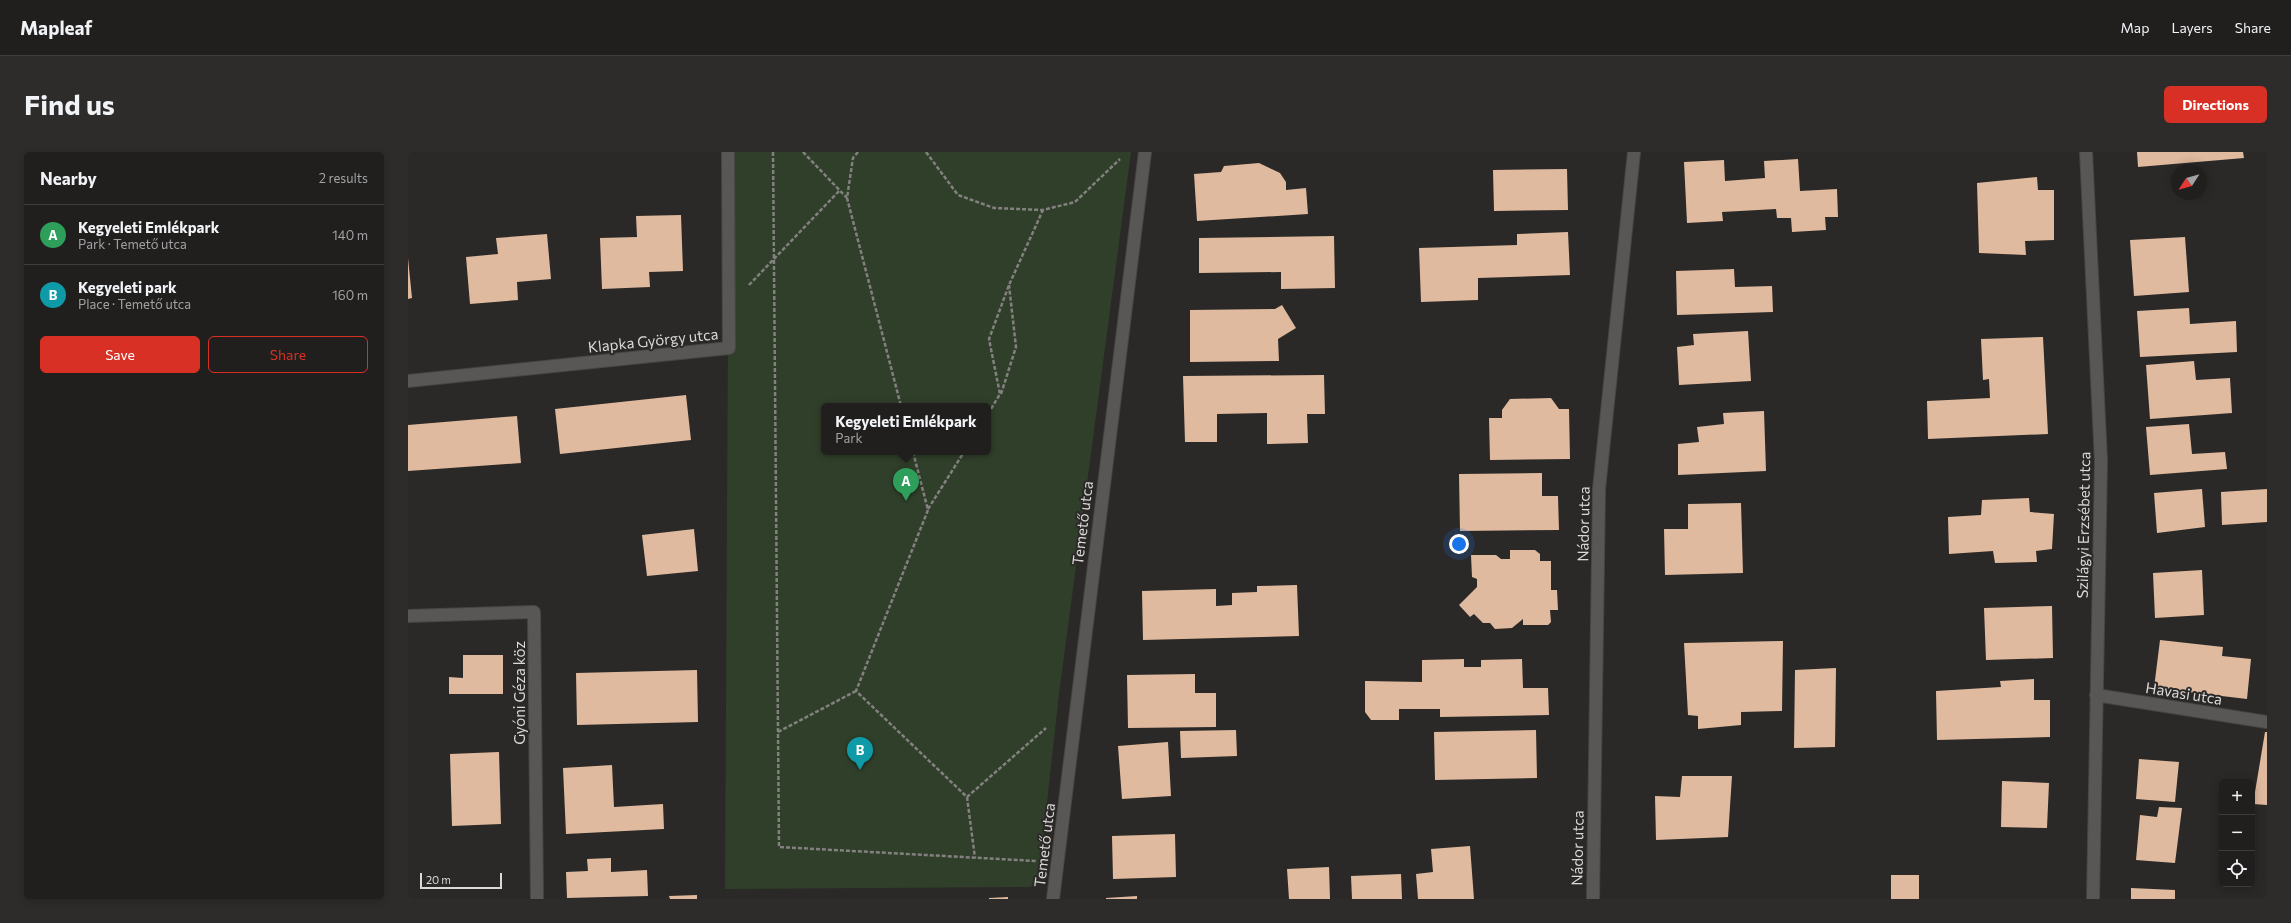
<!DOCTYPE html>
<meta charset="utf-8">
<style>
:root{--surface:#201f1d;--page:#2d2c2a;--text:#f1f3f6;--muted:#a2a2a4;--line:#3d3d3b;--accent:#d93025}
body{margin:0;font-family:Commissioner,sans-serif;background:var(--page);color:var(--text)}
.controls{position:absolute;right:12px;bottom:12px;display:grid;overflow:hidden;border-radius:6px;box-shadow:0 2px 10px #0003}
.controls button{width:36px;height:36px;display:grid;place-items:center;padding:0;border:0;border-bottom:1px solid var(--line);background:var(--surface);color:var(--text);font:20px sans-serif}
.compass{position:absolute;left:1763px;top:12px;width:36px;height:36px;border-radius:50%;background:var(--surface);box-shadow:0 2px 10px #0003;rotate:234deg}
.scale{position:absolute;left:12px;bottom:10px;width:82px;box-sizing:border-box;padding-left:4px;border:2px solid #dbd9d8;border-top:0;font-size:11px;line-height:14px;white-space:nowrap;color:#dbd9d8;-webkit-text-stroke:3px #2b2927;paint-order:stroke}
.you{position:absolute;left:1051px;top:392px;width:14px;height:14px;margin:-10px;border:3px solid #fff;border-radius:50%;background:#1a73e8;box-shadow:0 0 0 6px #1a73e833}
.badge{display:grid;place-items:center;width:26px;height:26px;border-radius:50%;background:var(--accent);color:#fff;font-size:13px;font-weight:700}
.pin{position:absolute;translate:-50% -33px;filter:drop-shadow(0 1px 2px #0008)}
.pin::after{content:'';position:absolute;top:21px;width:14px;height:12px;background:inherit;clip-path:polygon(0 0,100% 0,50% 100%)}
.popup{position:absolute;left:413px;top:251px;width:170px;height:52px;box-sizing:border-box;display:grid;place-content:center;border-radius:6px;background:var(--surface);filter:drop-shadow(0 1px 3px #0005);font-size:13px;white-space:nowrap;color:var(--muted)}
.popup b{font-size:15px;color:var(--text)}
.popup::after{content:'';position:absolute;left:50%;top:100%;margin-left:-8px;border:8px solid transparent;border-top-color:var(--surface)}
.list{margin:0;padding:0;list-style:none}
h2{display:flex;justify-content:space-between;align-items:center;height:52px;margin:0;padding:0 16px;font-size:17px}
h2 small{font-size:13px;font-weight:400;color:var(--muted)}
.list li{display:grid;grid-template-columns:26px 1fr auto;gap:12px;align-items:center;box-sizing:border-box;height:60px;padding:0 16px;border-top:1px solid var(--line)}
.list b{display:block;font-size:15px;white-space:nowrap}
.list p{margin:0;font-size:13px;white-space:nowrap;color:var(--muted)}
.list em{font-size:13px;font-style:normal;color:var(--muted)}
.actions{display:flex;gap:8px;padding:12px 16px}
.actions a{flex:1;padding:9px 0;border:1px solid var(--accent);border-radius:6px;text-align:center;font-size:14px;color:var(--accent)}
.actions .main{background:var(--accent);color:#fff}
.icon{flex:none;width:22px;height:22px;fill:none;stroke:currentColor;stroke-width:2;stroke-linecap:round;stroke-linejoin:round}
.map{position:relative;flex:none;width:1859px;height:747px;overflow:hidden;border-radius:6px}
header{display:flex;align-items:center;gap:24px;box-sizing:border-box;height:56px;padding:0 20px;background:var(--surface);border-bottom:1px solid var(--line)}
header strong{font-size:19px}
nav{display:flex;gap:22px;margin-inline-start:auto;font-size:14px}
.intro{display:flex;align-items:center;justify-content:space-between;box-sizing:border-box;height:96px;padding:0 24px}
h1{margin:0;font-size:28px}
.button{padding:10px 18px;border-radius:6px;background:var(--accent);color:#fff;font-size:14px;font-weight:700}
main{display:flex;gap:24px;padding:0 24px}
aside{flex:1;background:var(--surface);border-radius:6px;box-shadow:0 2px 10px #0003}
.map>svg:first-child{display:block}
.green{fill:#303f2a;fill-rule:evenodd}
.building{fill:#e0ba9f}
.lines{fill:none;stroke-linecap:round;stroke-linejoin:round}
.minor-casing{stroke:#484644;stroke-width:14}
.path{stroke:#83817f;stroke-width:2.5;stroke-dasharray:4 2;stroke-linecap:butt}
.minor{stroke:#595755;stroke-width:12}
.labels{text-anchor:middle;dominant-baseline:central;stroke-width:4;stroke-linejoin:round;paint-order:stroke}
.street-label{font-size:15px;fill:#dbd9d8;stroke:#2b2927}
</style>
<header>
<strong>Mapleaf</strong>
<nav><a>Map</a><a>Layers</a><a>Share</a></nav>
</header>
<div class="intro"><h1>Find us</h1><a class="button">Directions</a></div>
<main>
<aside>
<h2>Nearby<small>2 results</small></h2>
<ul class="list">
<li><span class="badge" style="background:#2e9e5b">A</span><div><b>Kegyeleti Emlékpark</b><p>Park · Temető utca</p></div><em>140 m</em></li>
<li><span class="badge" style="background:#0f9aa8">B</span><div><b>Kegyeleti park</b><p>Place · Temető utca</p></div><em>160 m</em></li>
</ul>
<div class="actions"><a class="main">Save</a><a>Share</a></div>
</aside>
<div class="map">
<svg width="1859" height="747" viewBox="0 0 1859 747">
<rect width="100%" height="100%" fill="#2b2927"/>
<!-- green -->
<path class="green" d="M321,0H723L651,542L630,732L621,735L317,737ZM416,254H580V300H416Z"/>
<!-- building -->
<path class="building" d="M1729,0H1835L1836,6L1730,15Z
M1390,7L1392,39L1429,37L1430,65H1417L1418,78L1384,80L1383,66H1369L1368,57L1314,60L1315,69L1279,71L1276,10L1316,8L1317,29L1357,26L1356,9Z
M851,11L872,21L878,30V38L898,36L900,62L789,69L786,22L813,20L816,14Z
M1159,17L1160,58L1086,59L1085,18Z
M1629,25L1630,38H1646V88L1617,89L1618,103L1571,101L1569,31Z
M273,63L275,119L241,120L242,135L194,137L192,86L229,85L228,64Z
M1160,80L1162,123L1070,126V148L1013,150L1011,96L1109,93V82Z
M139,82L143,127L109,130L110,148L62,152L58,105L90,102L88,86Z
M926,84L927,136L873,137V120L791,121V86Z
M1777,85L1781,140L1726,144L1722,88Z
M0,106L4,146L0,147Z
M1326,117L1327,135L1364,134L1365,160L1269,163L1268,119Z
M874,153L888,176L870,187L871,209L782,210V158L867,157Z
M1781,156L1782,172L1828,169L1829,200L1732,205L1729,159Z
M1340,179L1343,229L1271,233L1269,195L1286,193L1285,182Z
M1635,185L1640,282L1520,287L1519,249L1582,246L1581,227L1575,228L1573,187Z
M1786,209L1788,228L1822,226L1824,261L1742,267L1738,213Z
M916,223L917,262H899L900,291L859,292V261L809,262V290H777L775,224Z
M278,243L283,288L152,302L147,257Z
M1143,246L1151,257H1161L1162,307L1082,308L1081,266H1094V258L1102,247Z
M1356,259L1358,319L1270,323V292L1291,290L1289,275L1316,272L1315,261Z
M109,264L113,311L0,319V273Z
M1781,272L1784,302L1817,300L1819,317L1742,323L1738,275Z
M1134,321V344H1150L1151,378L1052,379L1051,322Z
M1794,337L1797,375L1749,381L1746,341Z
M1859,337V370L1814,373L1813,340Z
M1621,346L1622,360L1646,362L1644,397L1628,399L1629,410L1587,411L1585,399L1541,402L1540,365L1573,363L1574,348Z
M1333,351L1335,421L1257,423L1256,377H1280V352Z
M286,377L290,419L239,424L234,383Z
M1102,398H1127L1132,402V409H1143V438H1149L1150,458H1142L1143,470L1140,473H1115V467L1104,476L1087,477L1082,471H1075L1066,462L1062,465L1051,453L1069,435V427L1064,425L1063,403H1088L1093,407H1102Z
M1794,418L1796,463L1747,466L1745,421Z
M889,433L891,484L735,488L734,439L808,437V454L824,453V441L849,440V434Z
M1644,454L1645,506L1578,508L1576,456Z
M1752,488L1815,495L1814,504L1843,507L1839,547L1746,536Z
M1375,489L1374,559L1333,560V573L1290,577V564L1280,563L1276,491Z
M55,503H95V542H41V525L55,526Z
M1056,507V515H1073V508L1114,507L1115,536H1140L1141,563L1032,565V557H991V568H963L957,560V529L1014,530V508Z
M1428,516L1427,595L1386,596L1387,518Z
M289,518L290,570L169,573L168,521Z
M787,522V541H808V575L720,576L719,523Z
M1626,527V548H1642V585L1529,588L1528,539L1593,535L1592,529Z
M828,578L829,604L773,606L772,579Z
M1128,578L1129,626L1027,628L1026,580Z
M1857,580H1859V653L1845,652Z
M760,590L763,644L714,647L710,594Z
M91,600L93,672L44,674L42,602Z
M1731,607L1771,610L1767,650L1728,647Z
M204,613L206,655L255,652L256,677L158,682L155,616Z
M1274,624H1324L1320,685L1248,688L1247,644L1272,645Z
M1594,629L1641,631L1639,676L1593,675Z
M1751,655L1774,656L1767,711L1728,708L1732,663L1749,665Z
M767,682L768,725L705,727L704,684Z
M1062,694L1066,747H1010L1008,722L1025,720L1023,697Z
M203,706V720L239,718L240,744L159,746L158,720L180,719L179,707Z
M921,715L922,747H881L879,717Z
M993,722L994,747H944L943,724Z
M1483,723H1511V747H1483Z
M1723,736L1767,738V747H1723Z
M289,743V747H262L261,744Z
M729,744V747H698V746Z
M600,745V747H581V746Z"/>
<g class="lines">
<!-- minor casing -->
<g class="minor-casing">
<path id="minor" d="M1678,0L1693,309L1685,747
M0,229L321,196L320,0
M0,464L126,460L129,747
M1688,543L1859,570
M645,747L737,0
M1185,747L1191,337L1226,0"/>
</g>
<!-- path -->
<path class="path" d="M365,0L371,695L628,709
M395,0L439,46
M450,0L445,6L439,46L493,254
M518,0L550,43L586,56L635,58L667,50L712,7
M341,133L432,38
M593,242L608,195L601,133
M580,262L592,242L581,187L601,133L635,58
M505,300L520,358L448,539L559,645L638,576
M520,357L556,300
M370,580L448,539
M559,645L567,706"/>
<!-- minor -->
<use href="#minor" class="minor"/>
</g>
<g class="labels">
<!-- street labels -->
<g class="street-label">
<text transform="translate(245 188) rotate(-6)">Klapka György utca</text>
<text transform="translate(674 371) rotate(-83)">Temető utca</text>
<text transform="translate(1175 372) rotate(-89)">Nádor utca</text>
<text transform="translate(1675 373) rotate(-89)">Szilágyi Erzsébet utca</text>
<text transform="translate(111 541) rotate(-90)">Gyóni Géza köz</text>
<text transform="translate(1776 541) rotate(9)">Havasi utca</text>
<text transform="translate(636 693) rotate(-83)">Temető utca</text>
<text transform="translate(1169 696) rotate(-89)">Nádor utca</text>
</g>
</g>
</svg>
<div class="controls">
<button>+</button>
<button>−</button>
<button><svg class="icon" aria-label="locate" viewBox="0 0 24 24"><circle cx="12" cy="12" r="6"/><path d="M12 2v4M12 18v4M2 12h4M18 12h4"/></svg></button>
</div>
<svg class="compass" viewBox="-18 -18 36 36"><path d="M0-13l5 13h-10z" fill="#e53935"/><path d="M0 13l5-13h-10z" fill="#a2a2a4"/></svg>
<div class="scale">20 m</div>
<div class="you"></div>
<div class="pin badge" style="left:498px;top:349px;background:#2e9e5b">A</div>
<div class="popup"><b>Kegyeleti Emlékpark</b>Park</div>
<div class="pin badge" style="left:452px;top:618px;background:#0f9aa8">B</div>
</div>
</main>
